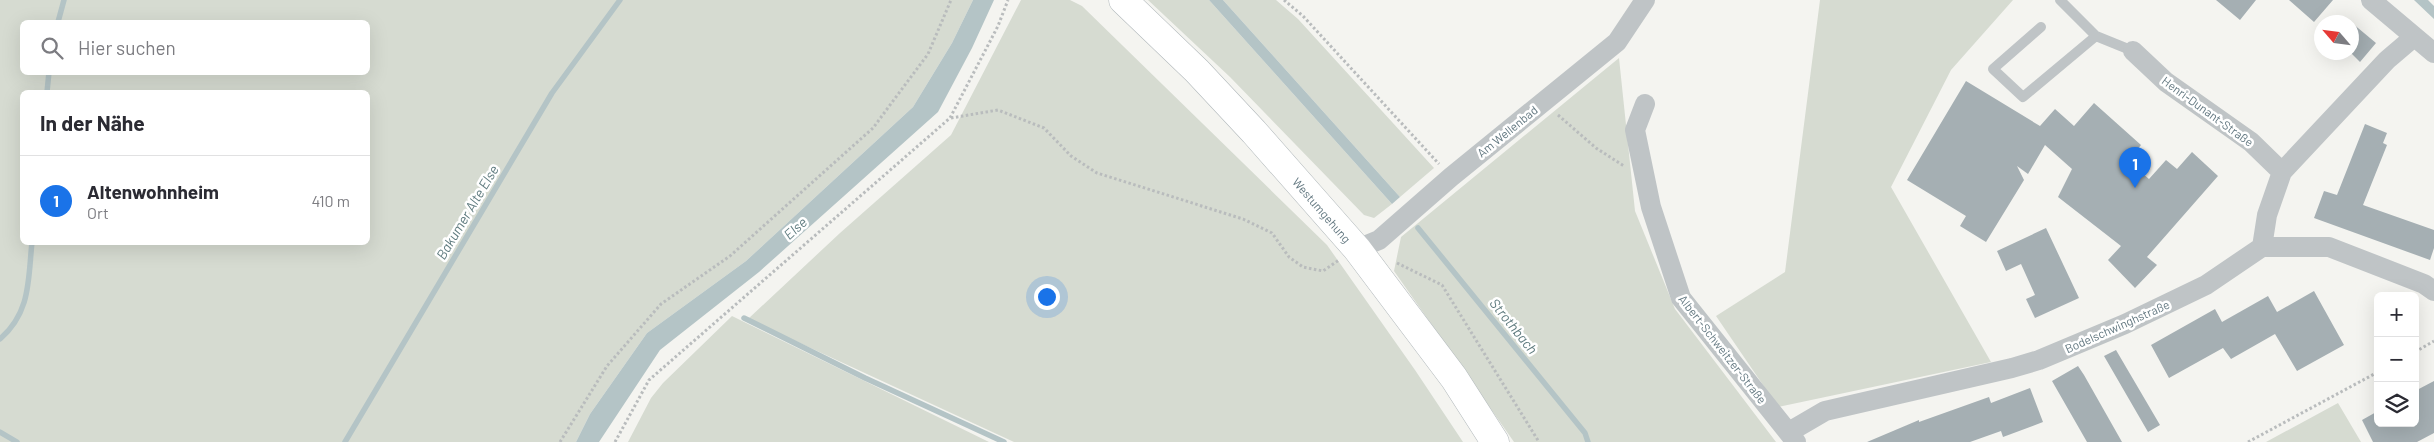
<!DOCTYPE html>
<html lang="de">
<meta charset="utf-8">
<style>
:root{--surface:#fff;--page:#f7f7f7;--text:#2b2b33;--muted:#7c7c81;--line:#e1e1e2;--accent:#1a73e8}
body{margin:0;font-family:Barlow,sans-serif;background:var(--page);color:var(--text)}
.controls{position:absolute;right:15px;bottom:15px;display:grid;overflow:hidden;border-radius:8px;box-shadow:0 5px 20px #0002}
.controls button{width:45px;height:45px;display:grid;place-items:center;padding:0;border:0;border-bottom:1px solid var(--line);background:var(--surface);color:var(--text);font:25px sans-serif}
.compass{position:absolute;left:2314px;top:15px;width:45px;height:45px;border-radius:50%;background:var(--surface);box-shadow:0 5px 20px #0002;rotate:298deg}
.you{position:absolute;left:1046px;top:296px;width:18px;height:18px;margin:-12px;border:4px solid #fff;border-radius:50%;background:#1a73e8;box-shadow:0 0 0 8px #1a73e833}
.badge{display:grid;place-items:center;width:32px;height:32px;border-radius:50%;background:var(--accent);color:#fff;font-size:16px;font-weight:700}
.pin{position:absolute;translate:-50% -41px;filter:drop-shadow(0 1px 2px #0008)}
.pin::after{content:'';position:absolute;top:26px;width:18px;height:15px;background:inherit;clip-path:polygon(0 0,100% 0,50% 100%)}
.list{margin:0;padding:0;list-style:none}
h2{display:flex;justify-content:space-between;align-items:center;height:65px;margin:0;padding:0 20px;font-size:21px}
h2 small{font-size:16px;font-weight:400;color:var(--muted)}
.list li{display:grid;grid-template-columns:32px 1fr auto;gap:15px;align-items:center;box-sizing:border-box;height:90px;padding:0 20px;border-top:1px solid var(--line)}
.list b{display:block;font-size:19px;white-space:nowrap}
.list p{margin:0;font-size:16px;white-space:nowrap;color:var(--muted)}
.list em{font-size:16px;font-style:normal;color:var(--muted)}
.icon{flex:none;width:28px;height:28px;fill:none;stroke:currentColor;stroke-width:2;stroke-linecap:round;stroke-linejoin:round}
.map{position:relative;flex:none;width:2434px;height:442px;overflow:hidden}
.search{position:absolute;background:var(--surface);box-shadow:0 5px 20px #0002;left:20px;top:20px;width:350px;height:55px;display:flex;align-items:center;gap:12px;box-sizing:border-box;padding:0 18px;border-radius:8px;color:var(--muted);font-size:19px}
.panel{position:absolute;background:var(--surface);box-shadow:0 5px 20px #0002;left:20px;top:90px;width:350px;height:155px;border-radius:8px}
.map>svg:first-child{display:block}
.green{fill:#d6dbd1;fill-rule:evenodd}
.water{fill:#b4c4c6}
.lines{fill:none;stroke-linecap:round;stroke-linejoin:round}
.stream{stroke:#b4c4c6;stroke-width:5.5}
.building{fill:#a5afb3}
.secondary-casing{stroke:#b1b8bb;stroke-width:29}
.path{stroke:#b9bcbd;stroke-width:3;stroke-dasharray:2.5 2.5;stroke-linecap:butt}
.service{stroke:#bfc4c6;stroke-width:10}
.minor{stroke:#bfc4c6;stroke-width:20}
.secondary{stroke:#fff;stroke-width:28}
.labels{text-anchor:middle;dominant-baseline:central;stroke-width:5;stroke-linejoin:round;paint-order:stroke}
.street-label{font-size:12px;fill:#637881;stroke:#fff}
.water-label{font-size:14px;font-style:italic;fill:#5f7b7f;stroke:#fff}
</style>
<div class="map">
<svg width="2434" height="442" viewBox="0 0 2434 442">
<rect width="100%" height="100%" fill="#f4f4f0"/>
<!-- green -->
<path class="green" d="M0,0H973L952,43L913,107L746,261L647,333L590,414L576,442H0ZM22,22H368V72H22ZM22,92H368V242H22Z
M1021,0H1070L1082,6L1327,245L1415,370L1463,442H1014L748,319L840,233L951,135Z
M1148,0H1209L1392,204L1374,218L1364,215L1230,77Z
M1223,0H1276L1298,19L1434,168L1400,197Z
M1820,0H2013L1951,70L1891,187L1991,362L1778,407L1716,316L1785,272Z
M1619,58L1635,211L1675,309L1776,442H1514L1394,271L1401,237Z
M732,316L989,442H628L651,398L663,383Z
M2338,403L2361,442H2266Z"/>
<!-- water -->
<path class="water" d="M973,0H994L972,48L938,112L759,272L660,350L599,442H576L590,414L647,333L746,261L913,107L952,43Z
M1209,0H1223L1400,197L1392,204Z
M2414,0H2428L2434,6V19Z"/>
<g class="lines">
<!-- stream -->
<path class="stream" d="M58,22L64,0
M47,92L49,72
M1418,228L1585,433L1588,442
M744,318L865,378L1004,442
M0,339C31,312 28,280 32,242
M0,432L17,442
M345,442L552,93L620,0"/>
</g>
<!-- building -->
<path class="building" d="M2216,0H2256L2240,20Z
M2289,0H2333L2314,22Z
M2352,23L2376,43L2360,62L2352,54Z
M1966,81L2040,126L2055,109L2074,126L2094,103L2141,145L2128,161L2149,179L2166,160L2177,169L2192,152L2218,176L2147,257L2157,265L2135,288L2108,260L2121,246L2058,197L2072,169L2045,145L2028,174L2017,166L2024,180L1986,242L1960,226L1966,216L1907,180Z
M2365,124L2387,133L2383,143L2387,145L2363,205L2434,230V248L2430,260L2314,218L2324,191L2337,195Z
M2046,228L2079,298L2035,318L2026,299L2035,295L2021,264L2006,271L1997,251Z
M2314,291L2344,345L2297,371L2275,334L2231,359L2223,348L2169,378L2151,345L2215,309L2222,322L2268,296L2277,312Z
M2116,350L2160,425L2148,432L2104,356Z
M2078,366L2084,375L2122,442H2087L2052,381Z
M2434,381V433L2417,442H2373L2362,420L2378,411V423H2415V391Z
M2030,388L2043,422L2003,437L2001,431L1970,442H1867L1919,420V422L1989,397L1991,403Z"/>
<g class="lines">
<!-- secondary casing -->
<g class="secondary-casing">
<path id="secondary" d="M1123,0L1197,71L1254,132L1357,249L1454,378L1495,442"/>
</g>
<!-- path -->
<path class="path" d="M1284,0L1303,16L1439,164
M1558,115L1596,148L1624,166
M951,118L998,110L1044,128L1071,156L1097,173L1243,219L1272,233L1289,257L1303,267L1323,271L1339,260
M1397,263L1442,285L1539,442
M2415,352L2434,341
M560,442L607,366L661,304L730,256L873,128L928,54L951,0
M615,442L649,380L950,118L998,26L1008,0
M2248,442L2378,372"/>
<!-- service -->
<path class="service" d="M2060,0L2096,36
M2041,27L1993,69L2023,97L2096,36L2133,51"/>
<!-- minor -->
<path class="minor" d="M2371,0L2434,53
M2133,51L2166,82L2251,142L2282,172
M1645,104L1635,130L1651,207L1681,298L1796,442
M2262,247L2267,215L2282,172L2387,60L2414,37
M1357,249L1379,240L1451,177L1617,42L1645,0
M1789,432L1825,411L2012,368L2039,360L2125,324L2206,285L2262,247H2329L2424,284L2434,291"/>
<!-- secondary -->
<use href="#secondary" class="secondary"/>
</g>
<g class="labels">
<!-- street labels -->
<g class="street-label">
<text transform="translate(2208 111) rotate(36)">Henri-Dunant-Straße</text>
<text transform="translate(1507 131) rotate(-39)">Am Wellenbad</text>
<text transform="translate(1322 210) rotate(49)">Westumgehung</text>
<text transform="translate(2117 326) rotate(-24)">Bodelschwinghstraße</text>
<text transform="translate(1723 349) rotate(52)">Albert-Schweitzer-Straße</text>
</g>
<!-- water labels -->
<g class="water-label">
<text transform="translate(467 212) rotate(-59)">Bakumer Alte Else</text>
<text transform="translate(795 228) rotate(-42)">Else</text>
<text transform="translate(1514 326) rotate(51)">Strothbach</text>
</g>
</g>
</svg>
<div class="controls">
<button>+</button>
<button>−</button>
<button><svg class="icon" aria-label="layers" viewBox="0 0 24 24"><path d="M12 4l9 5-9 5-9-5zM3 14l9 5 9-5"/></svg></button>
</div>
<svg class="compass" viewBox="-18 -18 36 36"><path d="M0-13l5 13h-10z" fill="#e53935"/><path d="M0 13l5-13h-10z" fill="#7c7c81"/></svg>
<div class="you"></div>
<div class="pin badge" style="left:2135px;top:188px">1</div>
<div class="search"><svg class="icon" aria-label="search" viewBox="0 0 24 24"><circle cx="10" cy="10" r="6"/><path d="M15 15l6 6"/></svg>Hier suchen</div>
<section class="panel">
<h2>In der Nähe<small></small></h2>
<ul class="list">
<li><span class="badge">1</span><div><b>Altenwohnheim</b><p>Ort</p></div><em>410 m</em></li>
</ul>
</section>
</div>
